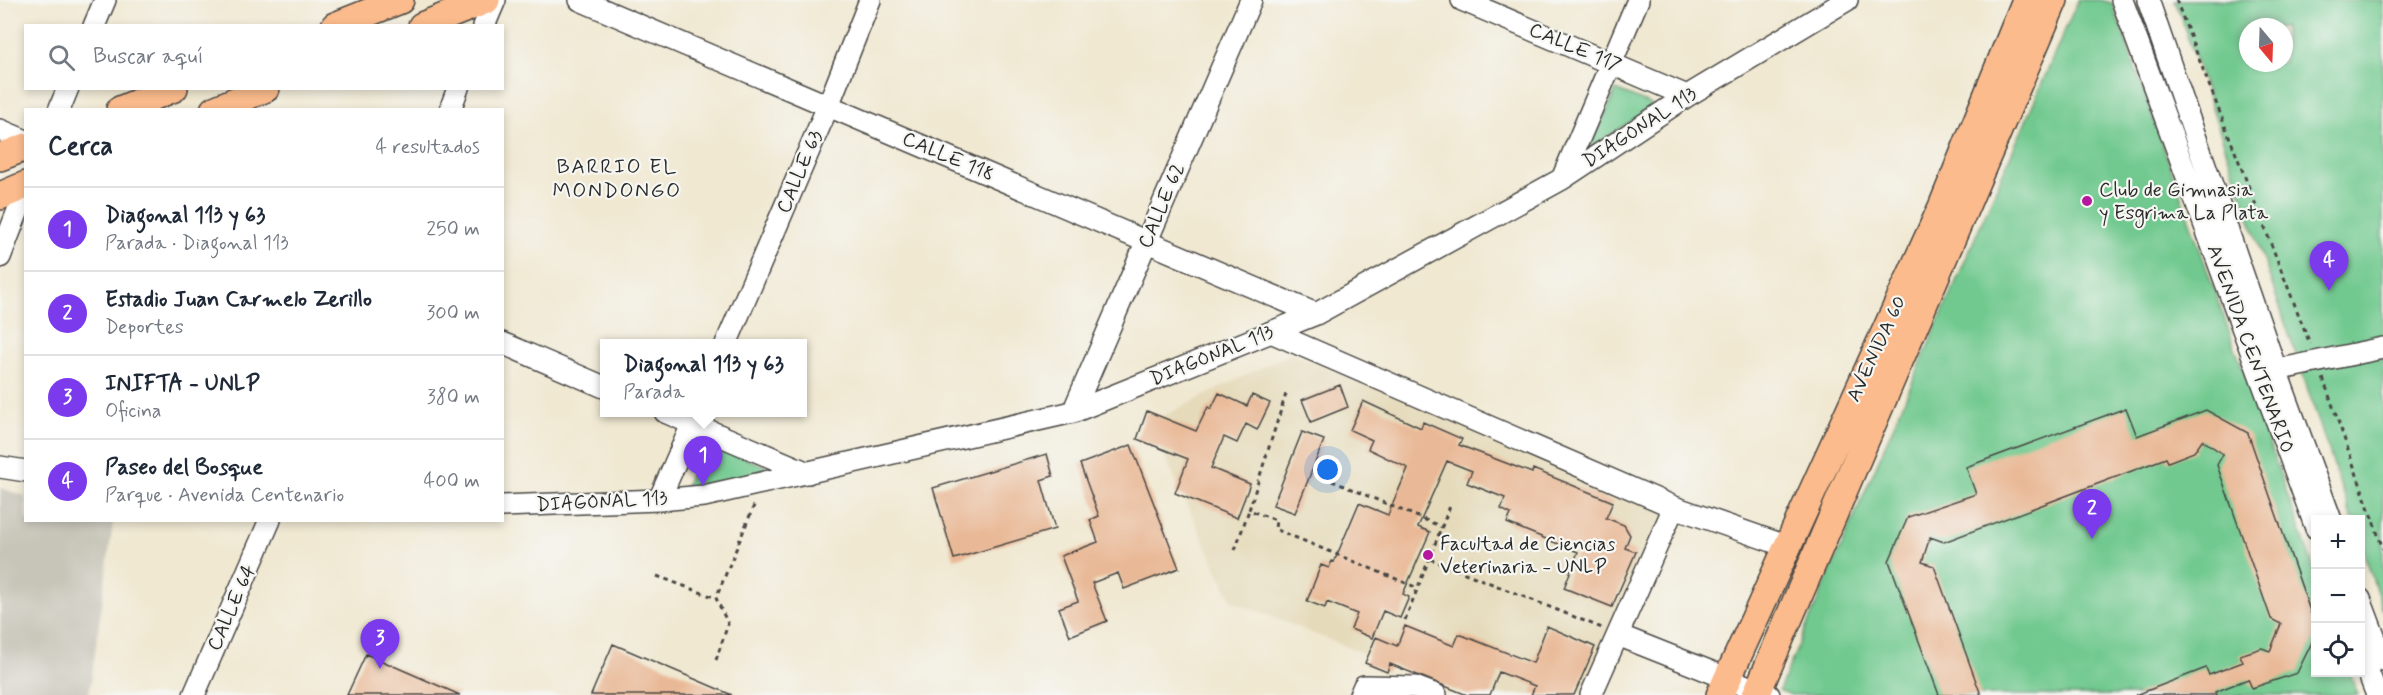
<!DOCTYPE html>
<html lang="es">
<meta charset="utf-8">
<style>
:root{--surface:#fff;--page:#f6f6f7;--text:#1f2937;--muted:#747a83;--line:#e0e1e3;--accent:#7c3aed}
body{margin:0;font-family:Mynerve,sans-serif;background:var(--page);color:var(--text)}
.controls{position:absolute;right:18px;bottom:18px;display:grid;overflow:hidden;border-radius:0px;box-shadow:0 3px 9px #0003}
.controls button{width:54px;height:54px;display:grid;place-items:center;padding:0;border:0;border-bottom:2px solid var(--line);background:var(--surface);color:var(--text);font:30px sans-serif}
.compass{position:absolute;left:2239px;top:18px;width:54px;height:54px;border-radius:50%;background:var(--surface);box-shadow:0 3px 9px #0003;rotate:161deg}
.you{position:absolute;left:1328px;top:470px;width:21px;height:21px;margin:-15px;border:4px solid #fff;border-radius:50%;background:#1a73e8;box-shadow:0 0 0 9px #1a73e833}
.badge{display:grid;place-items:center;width:39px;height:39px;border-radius:50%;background:var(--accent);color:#fff;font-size:20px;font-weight:700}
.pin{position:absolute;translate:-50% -50px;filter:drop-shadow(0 2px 3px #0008)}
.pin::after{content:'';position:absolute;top:32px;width:21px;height:18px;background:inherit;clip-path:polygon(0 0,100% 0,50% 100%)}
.popup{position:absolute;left:600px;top:339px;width:207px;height:78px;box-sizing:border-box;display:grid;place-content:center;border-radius:0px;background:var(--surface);filter:drop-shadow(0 2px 4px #0005);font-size:20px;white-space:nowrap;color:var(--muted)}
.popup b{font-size:22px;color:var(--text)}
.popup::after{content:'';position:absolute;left:50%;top:100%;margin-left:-12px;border:12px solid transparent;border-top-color:var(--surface)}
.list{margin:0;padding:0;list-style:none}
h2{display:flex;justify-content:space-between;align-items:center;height:78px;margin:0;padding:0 24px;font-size:26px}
h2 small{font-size:20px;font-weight:400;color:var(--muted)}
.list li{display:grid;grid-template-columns:39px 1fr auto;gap:18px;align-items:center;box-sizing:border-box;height:84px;padding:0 24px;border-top:2px solid var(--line)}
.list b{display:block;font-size:22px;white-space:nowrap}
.list p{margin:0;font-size:20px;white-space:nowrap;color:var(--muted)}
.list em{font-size:20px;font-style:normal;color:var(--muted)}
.icon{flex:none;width:33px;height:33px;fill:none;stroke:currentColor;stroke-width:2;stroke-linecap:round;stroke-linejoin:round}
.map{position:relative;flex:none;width:2383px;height:695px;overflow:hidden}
.search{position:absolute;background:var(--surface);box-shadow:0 3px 9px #0003;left:24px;top:24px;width:480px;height:66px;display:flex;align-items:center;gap:15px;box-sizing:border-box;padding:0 21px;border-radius:0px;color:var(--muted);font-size:22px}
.panel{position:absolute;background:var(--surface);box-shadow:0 3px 9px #0003;left:24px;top:108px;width:480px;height:414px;border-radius:0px}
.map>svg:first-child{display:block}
.built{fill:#e5daba}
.industrial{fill:#c7c4b8}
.green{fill:#71c98f;stroke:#4e7a5d;stroke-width:1.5;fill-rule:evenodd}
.building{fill:#e9b997}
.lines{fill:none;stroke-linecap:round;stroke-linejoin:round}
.minor-casing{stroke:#494744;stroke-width:24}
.major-casing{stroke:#494744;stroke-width:30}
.path{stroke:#494744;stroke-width:3;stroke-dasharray:4.5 4.5;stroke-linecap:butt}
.minor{stroke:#fff;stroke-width:21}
.major{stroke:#fbbb8c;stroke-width:27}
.poi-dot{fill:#b5179e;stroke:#f6f6f2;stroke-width:2}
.labels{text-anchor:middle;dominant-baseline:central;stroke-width:4.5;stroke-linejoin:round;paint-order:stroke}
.street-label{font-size:20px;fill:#2b2b2b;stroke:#f6f6f2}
.poi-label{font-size:20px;fill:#2b2b2b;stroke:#f6f6f2;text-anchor:start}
.neighbourhood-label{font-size:21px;letter-spacing:1.5px;fill:#2b2b2b;stroke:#f6f6f2}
</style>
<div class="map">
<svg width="2383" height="695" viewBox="0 0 2383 695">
<rect width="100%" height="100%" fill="#f6f6f2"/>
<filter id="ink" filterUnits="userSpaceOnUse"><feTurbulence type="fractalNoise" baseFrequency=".0167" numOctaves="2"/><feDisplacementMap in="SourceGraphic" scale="12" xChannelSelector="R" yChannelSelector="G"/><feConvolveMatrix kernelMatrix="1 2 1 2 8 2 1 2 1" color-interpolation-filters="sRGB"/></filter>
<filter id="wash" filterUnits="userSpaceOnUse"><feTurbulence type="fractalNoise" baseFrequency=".008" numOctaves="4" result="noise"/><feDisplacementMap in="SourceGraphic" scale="24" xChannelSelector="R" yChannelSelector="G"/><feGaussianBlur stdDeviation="1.35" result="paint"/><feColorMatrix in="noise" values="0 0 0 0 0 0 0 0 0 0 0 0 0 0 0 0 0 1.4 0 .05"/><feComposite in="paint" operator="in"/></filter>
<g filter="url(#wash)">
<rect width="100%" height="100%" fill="#f0e8d1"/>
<!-- built -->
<path class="built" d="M1291,353L1668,510L1580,695H1467L1232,601L1149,423Z"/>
<!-- industrial -->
<path class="industrial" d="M0,488L25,496L26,520H105L113,523L89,695H0Z"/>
<!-- green -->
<path class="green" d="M2078,0H2100L2112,3L2315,572L2316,672L2350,673L2358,695H1791L1779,690Z
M2175,0H2383V610L2361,544L2360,520L2352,519ZM2248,27H2284V63H2248Z
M1616,90L1654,106L1589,149Z
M703,441L775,470L685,488Z"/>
<g id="blocks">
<!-- building -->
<path class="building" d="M1340,385L1348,407L1311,422L1302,400Z
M1219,393L1247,406L1252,395L1270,403L1257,430L1246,424L1237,443L1224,437L1211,468L1250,484L1237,518L1175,493L1188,459L1137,439L1147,411L1196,431L1208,407L1211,409Z
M1363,401L1421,428L1423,422L1462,439L1459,445L1532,473L1533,469L1613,502L1606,518L1624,525L1630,535L1625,548L1636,552L1612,607L1564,588L1578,552L1507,523L1511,514L1501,509L1505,498L1467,483L1472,471L1447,461L1418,527L1430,532L1403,594L1409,597L1400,618L1383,611L1372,638L1351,629L1357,614L1327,602L1325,608L1307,601L1321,565L1329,568L1332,561L1334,562L1359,503L1388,515L1408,468L1368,449L1372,440L1350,430Z
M2126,408L2137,436L2206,410L2248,433L2316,628V634L2297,673L2252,688L2248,679L2215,692L2216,695H2136L2206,668L2209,675L2243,662L2240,655L2262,648L2270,651L2281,624L2271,619L2217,465L2223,454L2202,440L2194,452L2168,462L2166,458L1944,542L1930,537L1922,562L1934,566L1981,695H1939L1889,561L1908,517L1976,494L1966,467Z
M1302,432L1324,440L1295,513L1273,505Z
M1131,445L1179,568L1124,589L1118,573L1092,583L1107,621L1070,636L1059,608L1078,601L1061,556L1098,542L1090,520L1099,516L1080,464Z
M1047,454L1053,476L1041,480L1055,529L954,559L933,488Z
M1405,626L1454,646L1459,634L1533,663L1547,626L1595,647L1574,695H1531L1535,686L1499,672L1490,695H1467L1390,664L1387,672L1365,663L1376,637L1397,646Z
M613,644L732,695H591Z
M366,654L460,695H347Z"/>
</g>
</g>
<g filter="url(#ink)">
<use href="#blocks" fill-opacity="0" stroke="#494744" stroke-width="1.5"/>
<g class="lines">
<!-- minor casing -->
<g class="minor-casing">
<path id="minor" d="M580,0L1316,314
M1462,0L1687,96
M2122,0L2316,528
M2148,0L2276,370L2331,520
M94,26L105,0
M484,26L495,0
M59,110L68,88
M450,110L458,88
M0,130L26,141
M1562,179L1638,0
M0,257L26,190
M1271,332L1674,507L1786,546
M502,343L604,387
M726,344L828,106L870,0
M2276,370L2383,348
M665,412L808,473
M1073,412L1251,0
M0,467L26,471
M659,500L697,413
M502,506L659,500L704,496L1073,412L1316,314L1562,179L1687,96L1847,0
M2360,599L2383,660
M1618,635L1769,695
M2360,651L2377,695
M194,695L270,520
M1360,695L1364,686L1415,687L1436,695
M1591,695L1674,507"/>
</g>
<!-- major casing -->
<g class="major-casing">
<path id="major" d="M335,26L400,0
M422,26L486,0
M120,110L174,88
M214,110L266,88
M0,157L26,147
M0,196L26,185
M1720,695L1942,207L2026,0
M1756,695L2054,0"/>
</g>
<!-- path -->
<path class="path" d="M2176,0L2310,344
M2323,378L2383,549
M1286,394L1249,510L1276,520L1275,529L1418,588
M1332,481L1442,527
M1235,550L1249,510
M1430,559L1602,628
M657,576L716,598
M1405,620L1450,506
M716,660L728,624L716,598L755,503"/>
<!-- minor -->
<use href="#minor" class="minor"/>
<!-- major -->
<use href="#major" class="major"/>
</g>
</g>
<!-- markers -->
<g class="poi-dot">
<circle cx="2087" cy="201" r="6"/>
<circle cx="1428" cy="555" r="6"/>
</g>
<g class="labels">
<!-- street labels -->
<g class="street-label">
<text transform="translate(1575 48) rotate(23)">CALLE 117</text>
<text transform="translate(1640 128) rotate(-33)">DIAGONAL 113</text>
<text transform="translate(948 157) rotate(23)">CALLE 118</text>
<text transform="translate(800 172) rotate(-67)">CALLE 63</text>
<text transform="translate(1162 206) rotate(-67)">CALLE 62</text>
<text transform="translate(1877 349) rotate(-65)">AVENIDA 60</text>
<text transform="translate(2250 349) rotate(70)">AVENIDA CENTENARIO</text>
<text transform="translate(1212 356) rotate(-22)">DIAGONAL 113</text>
<text transform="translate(602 502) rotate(-3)">DIAGONAL 113</text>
<text transform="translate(232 608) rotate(-66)">CALLE 64</text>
</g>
<!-- poi labels -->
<g class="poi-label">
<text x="2099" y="190">Club de Gimnasia<tspan x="2099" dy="23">y Esgrima La Plata</tspan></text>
<text x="1440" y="544">Facultad de Ciencias<tspan x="1440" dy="23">Veterinaria - UNLP</tspan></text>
</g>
<!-- neighbourhood labels -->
<g class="neighbourhood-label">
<text x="617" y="167">BARRIO EL<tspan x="617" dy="24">MONDONGO</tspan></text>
</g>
</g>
</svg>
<div class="controls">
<button>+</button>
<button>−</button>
<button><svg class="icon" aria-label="locate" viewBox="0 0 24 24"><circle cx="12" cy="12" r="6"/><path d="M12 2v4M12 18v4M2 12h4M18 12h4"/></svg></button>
</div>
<svg class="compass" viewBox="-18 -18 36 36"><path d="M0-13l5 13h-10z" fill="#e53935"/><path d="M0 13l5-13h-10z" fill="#747a83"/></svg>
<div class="you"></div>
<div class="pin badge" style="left:703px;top:486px">1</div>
<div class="popup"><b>Diagonal 113 y 63</b>Parada</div>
<div class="pin badge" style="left:2092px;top:539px">2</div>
<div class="pin badge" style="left:380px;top:669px">3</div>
<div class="pin badge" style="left:2329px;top:291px">4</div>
<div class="search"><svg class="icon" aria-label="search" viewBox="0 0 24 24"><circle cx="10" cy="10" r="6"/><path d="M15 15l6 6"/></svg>Buscar aquí</div>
<section class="panel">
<h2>Cerca<small>4 resultados</small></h2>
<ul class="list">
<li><span class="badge">1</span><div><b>Diagonal 113 y 63</b><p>Parada · Diagonal 113</p></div><em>250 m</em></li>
<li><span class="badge">2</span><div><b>Estadio Juan Carmelo Zerillo</b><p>Deportes</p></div><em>300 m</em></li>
<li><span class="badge">3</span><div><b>INIFTA - UNLP</b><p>Oficina</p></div><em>380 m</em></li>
<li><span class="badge">4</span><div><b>Paseo del Bosque</b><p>Parque · Avenida Centenario</p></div><em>400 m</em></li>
</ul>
</section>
</div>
